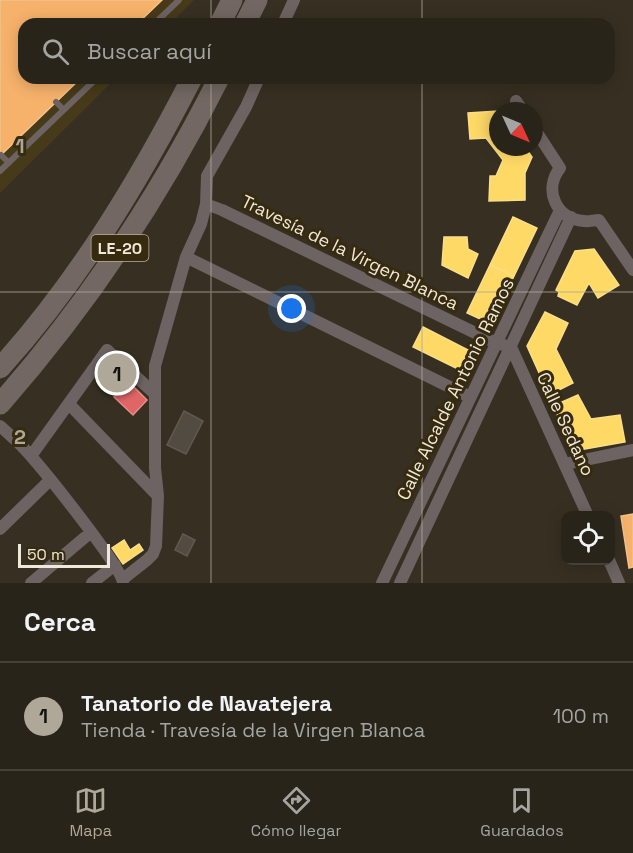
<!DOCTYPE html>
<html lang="es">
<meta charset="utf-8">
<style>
:root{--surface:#29241a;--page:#353027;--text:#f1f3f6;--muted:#a5a4a2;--line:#454139;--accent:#afa899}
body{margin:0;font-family:"Space Grotesk",sans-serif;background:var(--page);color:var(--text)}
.controls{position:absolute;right:18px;bottom:18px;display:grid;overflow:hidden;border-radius:12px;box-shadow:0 3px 15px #0003}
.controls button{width:54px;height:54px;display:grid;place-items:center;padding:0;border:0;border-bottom:2px solid var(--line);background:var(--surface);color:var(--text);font:30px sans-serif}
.compass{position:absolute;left:489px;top:102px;width:54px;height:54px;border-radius:50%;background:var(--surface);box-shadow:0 3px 15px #0003;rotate:134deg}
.scale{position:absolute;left:18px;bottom:15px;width:92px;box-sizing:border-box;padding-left:6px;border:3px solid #f0e8d9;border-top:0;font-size:16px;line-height:21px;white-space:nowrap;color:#f0e8d9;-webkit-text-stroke:4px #362a0f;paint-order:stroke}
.you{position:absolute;left:292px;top:309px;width:21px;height:21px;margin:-15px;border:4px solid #fff;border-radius:50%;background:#1a73e8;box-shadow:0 0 0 9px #1a73e833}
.badge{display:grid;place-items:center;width:39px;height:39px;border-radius:50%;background:var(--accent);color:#111;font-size:20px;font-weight:700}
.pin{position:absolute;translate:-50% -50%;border:3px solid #fff;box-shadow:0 2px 6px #0006}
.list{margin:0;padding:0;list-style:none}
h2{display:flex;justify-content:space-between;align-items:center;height:78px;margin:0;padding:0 24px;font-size:26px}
h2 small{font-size:20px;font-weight:400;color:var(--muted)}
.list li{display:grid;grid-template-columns:39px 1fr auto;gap:18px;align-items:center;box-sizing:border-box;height:108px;padding:0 24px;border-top:2px solid var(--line)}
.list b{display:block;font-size:22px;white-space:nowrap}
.list p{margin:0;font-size:20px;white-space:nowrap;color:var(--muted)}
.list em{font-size:20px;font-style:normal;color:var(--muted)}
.icon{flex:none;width:33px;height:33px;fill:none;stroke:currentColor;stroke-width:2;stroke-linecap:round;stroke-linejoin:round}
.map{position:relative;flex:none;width:633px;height:583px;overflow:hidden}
.search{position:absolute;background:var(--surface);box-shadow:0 3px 15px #0003;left:18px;right:18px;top:18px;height:66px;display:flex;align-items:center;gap:15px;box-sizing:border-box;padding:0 21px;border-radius:18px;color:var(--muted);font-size:22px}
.sheet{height:186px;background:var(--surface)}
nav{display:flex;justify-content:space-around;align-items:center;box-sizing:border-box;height:84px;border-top:2px solid var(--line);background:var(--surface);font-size:16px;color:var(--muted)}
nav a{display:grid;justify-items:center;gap:3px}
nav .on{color:var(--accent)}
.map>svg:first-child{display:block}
.built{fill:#473a19}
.homes{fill:#ffd966;stroke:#fade88;stroke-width:1.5}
.shops{fill:#e06666;stroke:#e58d88;stroke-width:1.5}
.health{fill:#f6b26b;stroke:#f4c28c;stroke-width:1.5}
.building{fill:#524b41;stroke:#61594f;stroke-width:1.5}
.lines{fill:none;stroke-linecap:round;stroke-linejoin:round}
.lane{stroke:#6c6362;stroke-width:6}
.street{stroke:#6c6362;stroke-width:12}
.highway{stroke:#726762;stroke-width:21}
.grid{fill:none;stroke:#afa899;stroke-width:1.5;stroke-opacity:0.55}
.labels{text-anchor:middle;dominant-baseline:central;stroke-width:6;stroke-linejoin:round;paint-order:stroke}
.shield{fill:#362a0f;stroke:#b8af9c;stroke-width:1.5}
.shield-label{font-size:16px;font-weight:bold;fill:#f0e8d9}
.street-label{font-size:18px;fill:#f0e8d9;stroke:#362a0f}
.grid-label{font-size:20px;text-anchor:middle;font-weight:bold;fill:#afa899;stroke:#362a0f;stroke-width:6;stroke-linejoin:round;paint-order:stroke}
</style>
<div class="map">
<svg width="633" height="583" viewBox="0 0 633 583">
<rect width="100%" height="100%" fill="#373022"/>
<!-- built -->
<path class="built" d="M0,0H194L170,24H24V78H116L0,193Z"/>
<!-- homes -->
<path class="homes" d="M498,111V147H525L532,157L525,173V200L489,201L490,176H496L503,160L486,138L470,139L468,113Z
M513,217L537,228L514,276L490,265Z
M444,237H467L468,249L478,254L468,278L442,265Z
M594,249L619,285L598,298L589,283L577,305L558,296L559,292L556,290L575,251Z
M490,265L514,276L491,324L467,313Z
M545,312L568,323L556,349L573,383L549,395L527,346Z
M423,327L476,354L466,373L413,347Z
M578,395L591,419L620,415L625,442L574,451L553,406Z
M124,540L130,550L139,544L143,550L123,564L112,548Z"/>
<!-- shops -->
<path class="shops" d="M111,364L129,382L116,395L98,377Z
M129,382L147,400L133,415L114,397Z"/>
<!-- health -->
<path class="health" d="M0,0H162L137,24H24V78H81L0,156Z
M633,514V567L629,568L621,516Z"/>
<!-- building -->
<path class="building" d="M184,411L203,421L186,454L167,445Z
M183,534L195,540L187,556L175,550Z"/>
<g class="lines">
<!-- lane -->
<path class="lane" d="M154,24L179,0
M56,102L64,110
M1,155L9,163
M0,171L97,78"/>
<!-- street -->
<path class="street" d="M283,24L294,0
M516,101L523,111
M534,128L560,168C543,190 556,219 584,221C588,222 594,220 599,220L633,270
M206,204L222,210L496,343L511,347L588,516
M186,257L470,397
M69,404L158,496
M0,426C10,435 21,444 30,455C45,472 122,567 123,583
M31,456L107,350L155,394
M565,464L633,450
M0,529L50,480
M609,560L619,583
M123,579L147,560L153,554L156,546L158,496L155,468V366L186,257L201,224L206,204L207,176L246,107L259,78
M31,583L90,533
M92,583L115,565
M382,583L560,210
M400,583L571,217"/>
<!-- highway -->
<path class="highway" d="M220,24L232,0
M245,24L257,0
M0,368C78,282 139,181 192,78
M0,404C87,305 160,196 219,78"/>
</g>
<!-- grid -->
<path class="grid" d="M211,0V24M422,0V24M211,78V583M422,78V583M0,292H633"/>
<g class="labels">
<!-- shield labels -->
<rect class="shield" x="91.5" y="235" width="57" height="26" rx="4.5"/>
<g class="shield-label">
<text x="120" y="248">LE-20</text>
</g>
<!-- street labels -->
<g class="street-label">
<text transform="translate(350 252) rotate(26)">Travesía de la Virgen Blanca</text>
<text transform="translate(455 389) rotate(-64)">Calle Alcalde Antonio Ramos</text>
<text transform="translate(566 424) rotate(65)">Calle Sedano</text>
</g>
</g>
<g class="grid-label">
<text x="20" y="153">1</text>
<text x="20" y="444">2</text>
</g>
</svg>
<div class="controls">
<button><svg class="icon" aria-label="locate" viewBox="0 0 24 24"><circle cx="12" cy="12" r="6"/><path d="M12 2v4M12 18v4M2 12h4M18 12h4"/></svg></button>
</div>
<svg class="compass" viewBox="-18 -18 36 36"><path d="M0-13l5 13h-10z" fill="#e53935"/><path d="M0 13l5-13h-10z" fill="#a5a4a2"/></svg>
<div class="scale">50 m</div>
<div class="you"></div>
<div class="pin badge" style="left:117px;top:373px">1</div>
<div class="search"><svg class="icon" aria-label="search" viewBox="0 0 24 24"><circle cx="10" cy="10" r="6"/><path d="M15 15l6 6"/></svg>Buscar aquí</div>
</div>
<section class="sheet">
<h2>Cerca<small></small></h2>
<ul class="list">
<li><span class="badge">1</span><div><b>Tanatorio de Navatejera</b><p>Tienda · Travesía de la Virgen Blanca</p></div><em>100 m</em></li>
</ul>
</section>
<nav>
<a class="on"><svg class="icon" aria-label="map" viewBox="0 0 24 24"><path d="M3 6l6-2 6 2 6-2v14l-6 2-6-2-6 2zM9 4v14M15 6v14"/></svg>Mapa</a>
<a><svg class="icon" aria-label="directions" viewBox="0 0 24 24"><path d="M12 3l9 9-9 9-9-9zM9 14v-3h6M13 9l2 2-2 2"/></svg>Cómo llegar</a>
<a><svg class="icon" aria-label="saved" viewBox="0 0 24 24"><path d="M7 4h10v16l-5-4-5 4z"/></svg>Guardados</a>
</nav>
